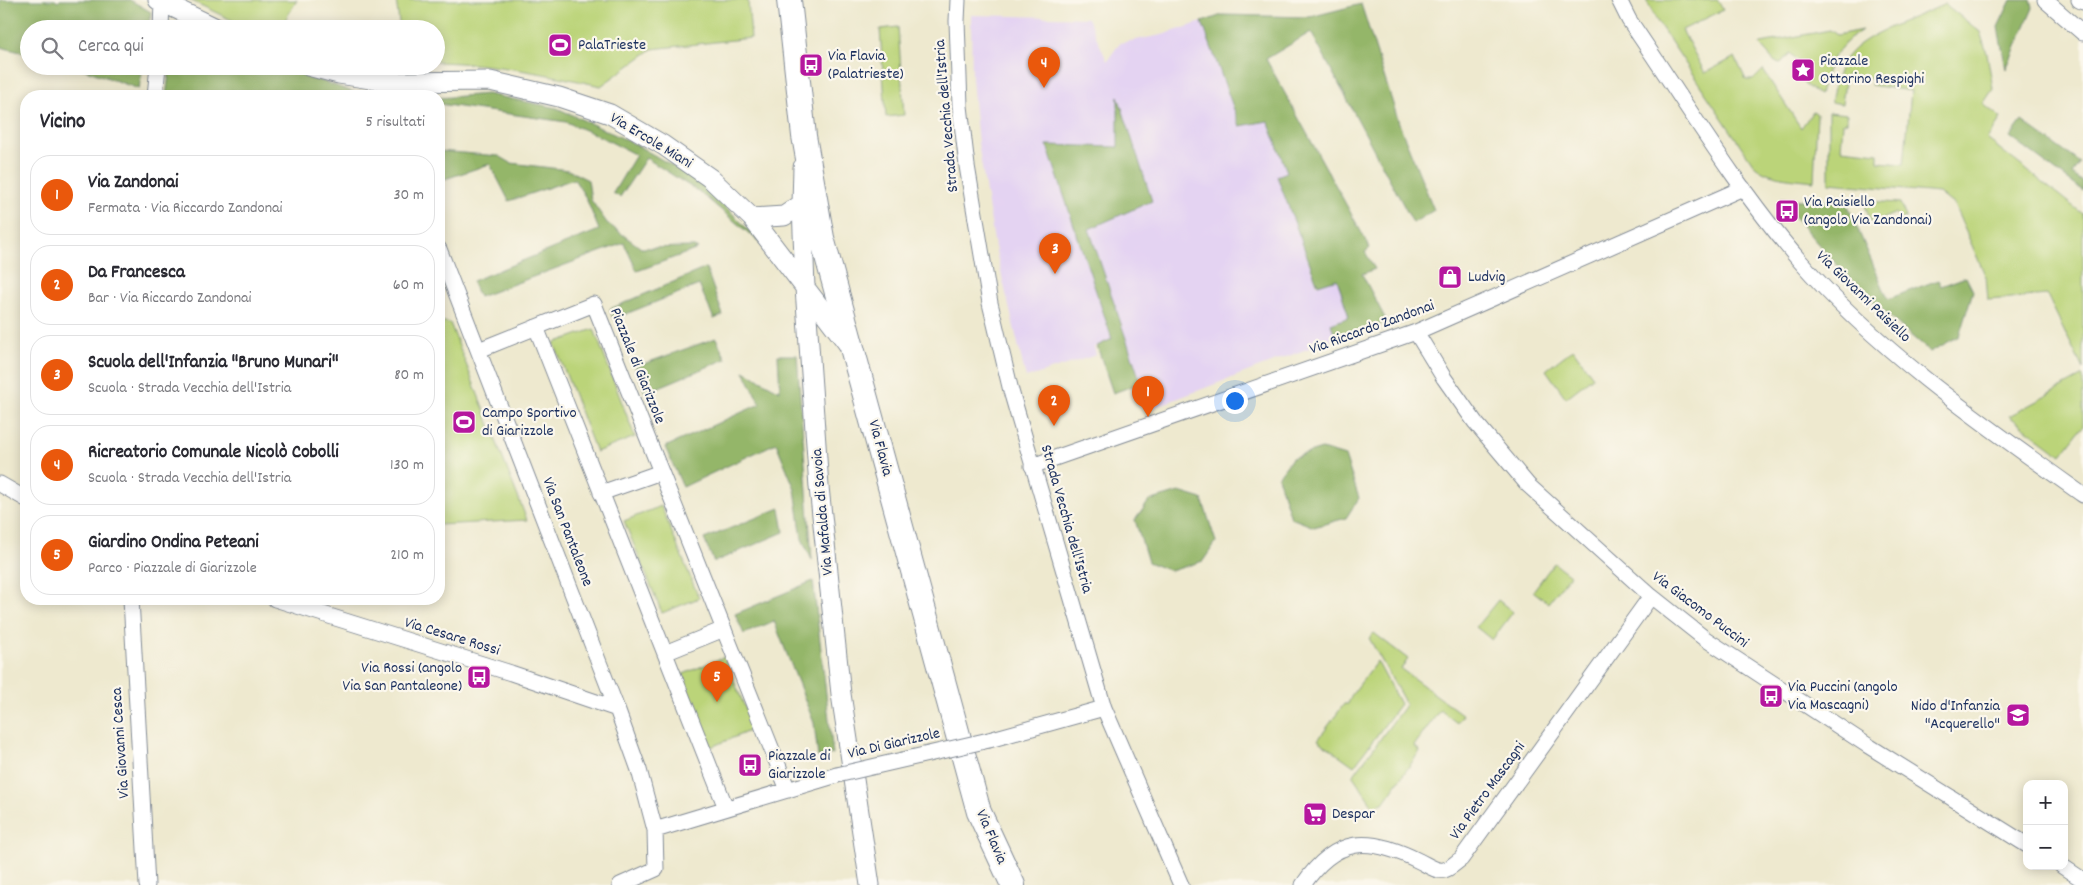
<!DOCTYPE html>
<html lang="it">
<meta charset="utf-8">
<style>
:root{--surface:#fff;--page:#f7f7f7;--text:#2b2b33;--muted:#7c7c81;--line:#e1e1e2;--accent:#ea580c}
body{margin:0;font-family:Dekko,sans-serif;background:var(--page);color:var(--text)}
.controls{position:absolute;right:15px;bottom:15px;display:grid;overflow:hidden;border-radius:10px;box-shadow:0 2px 12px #0003}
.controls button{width:45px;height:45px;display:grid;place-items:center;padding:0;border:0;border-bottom:1px solid var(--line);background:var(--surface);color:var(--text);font:25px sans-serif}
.you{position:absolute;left:1234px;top:400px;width:18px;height:18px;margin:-12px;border:4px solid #fff;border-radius:50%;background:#1a73e8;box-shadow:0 0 0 8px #1a73e833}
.badge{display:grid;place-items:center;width:32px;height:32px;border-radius:50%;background:var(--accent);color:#fff;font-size:16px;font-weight:700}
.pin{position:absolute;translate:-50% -41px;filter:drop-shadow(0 1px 2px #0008)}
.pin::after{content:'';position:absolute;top:26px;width:18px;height:15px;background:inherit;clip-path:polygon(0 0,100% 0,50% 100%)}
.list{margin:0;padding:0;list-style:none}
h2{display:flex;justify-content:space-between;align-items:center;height:65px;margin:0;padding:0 20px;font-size:21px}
h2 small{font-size:16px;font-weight:400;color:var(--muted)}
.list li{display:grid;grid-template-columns:32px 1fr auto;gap:15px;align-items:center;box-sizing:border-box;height:80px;margin:0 10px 10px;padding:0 10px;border:1px solid var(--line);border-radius:20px}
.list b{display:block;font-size:19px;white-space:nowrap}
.list p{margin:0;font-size:16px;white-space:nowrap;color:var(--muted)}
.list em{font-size:16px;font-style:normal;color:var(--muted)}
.icon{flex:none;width:28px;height:28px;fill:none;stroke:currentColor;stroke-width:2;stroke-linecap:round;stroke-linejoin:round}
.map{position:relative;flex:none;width:2083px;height:885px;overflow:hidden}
.search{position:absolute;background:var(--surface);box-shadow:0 2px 12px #0003;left:20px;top:20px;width:425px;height:55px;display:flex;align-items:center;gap:12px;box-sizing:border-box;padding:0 18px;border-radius:28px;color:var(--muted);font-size:19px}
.panel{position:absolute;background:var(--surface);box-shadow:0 2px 12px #0003;left:20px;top:90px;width:425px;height:515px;border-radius:20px}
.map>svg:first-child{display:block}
.built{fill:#e4d3f2}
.green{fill:#bbd479;stroke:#6b826c}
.forest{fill:#94b669;stroke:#587264}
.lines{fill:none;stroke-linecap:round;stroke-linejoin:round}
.minor-casing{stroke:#848c96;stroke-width:17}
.tertiary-casing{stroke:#848c96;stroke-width:21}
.primary-casing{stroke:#848c96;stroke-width:26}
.minor{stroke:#fff;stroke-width:15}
.tertiary{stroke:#fff;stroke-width:19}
.primary{stroke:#fff;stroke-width:24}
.minor-bridge-casing{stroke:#848c96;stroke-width:17;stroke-linecap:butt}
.minor-bridge{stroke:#fff;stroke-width:15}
.labels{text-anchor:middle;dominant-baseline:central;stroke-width:4.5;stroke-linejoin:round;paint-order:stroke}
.poi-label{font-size:16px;fill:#1b2f5e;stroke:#fbf7ec;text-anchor:start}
.street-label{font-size:16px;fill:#1b2f5e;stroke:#fbf7ec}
</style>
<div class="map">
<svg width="2083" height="885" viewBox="0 0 2083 885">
<rect width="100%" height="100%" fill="#fbf7ec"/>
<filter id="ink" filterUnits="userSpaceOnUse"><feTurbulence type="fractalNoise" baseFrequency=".02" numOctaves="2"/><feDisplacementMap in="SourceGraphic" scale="10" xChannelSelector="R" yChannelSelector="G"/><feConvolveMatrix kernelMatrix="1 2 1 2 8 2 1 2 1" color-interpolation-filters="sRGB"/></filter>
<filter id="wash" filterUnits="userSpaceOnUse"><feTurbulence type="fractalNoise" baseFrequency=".0096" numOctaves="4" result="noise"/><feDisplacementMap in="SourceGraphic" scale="20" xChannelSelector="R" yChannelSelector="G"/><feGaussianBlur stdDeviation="1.12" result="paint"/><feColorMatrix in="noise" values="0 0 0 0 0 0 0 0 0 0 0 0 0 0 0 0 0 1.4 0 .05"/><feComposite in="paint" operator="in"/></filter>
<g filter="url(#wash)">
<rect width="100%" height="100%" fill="#eee9cf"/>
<!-- built -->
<path class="built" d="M971,15L1088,18L1107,61L1120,43L1162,35L1202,22L1240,126L1268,121L1287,172L1277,176L1317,285L1337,278L1349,317L1331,324L1336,338L1150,409L1089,229L1152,201L1119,98L1118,147L1047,145L1112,340L1094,347L1096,355L1026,378L995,247L978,143L972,79Z"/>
<!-- green -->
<path class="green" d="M190,0H297L280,29H250Z
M396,0H748L751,38L652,49L601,86C547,74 492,63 436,62V29H400Z
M1646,0H1718L1723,10L1682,30L1705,73L1735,57L1746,80H1753L1763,70L1801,128L1813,111L1817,114L1814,181C1793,178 1769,179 1753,164L1657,21Z
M1945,4L1980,32L1987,53L1993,89L1983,104L2001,118L1987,139L2083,214V369L2047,295L1988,300L1986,277L1954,205L1939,193L1829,183V112L1847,114V122L1843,123L1841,149L1878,153V162L1904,164L1911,91L1871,85L1872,79L1846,75L1842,104L1831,102C1835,84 1838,65 1851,52C1869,32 1920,16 1945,4Z
M898,27L904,115L886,117L880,29Z
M1830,30L1837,35L1862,30C1835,48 1828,64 1820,95L1805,85L1795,71L1800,63L1790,53L1781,63L1775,62L1760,45L1761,43Z
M1863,201L1900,203L1906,217L1899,220L1896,213L1872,223Z
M439,321L450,323L527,520L439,525Z
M594,329L635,437L596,452L554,343Z
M1573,349L1593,377L1566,398L1546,370Z
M2083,376V426L2061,455L2009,416Z
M661,506L699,598L662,613L624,521Z
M1554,563L1570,575L1548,603L1533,591Z
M1498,600L1513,612L1492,640L1476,627Z
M1374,633L1408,659L1401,669L1463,715L1457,723L1440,710L1414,746L1420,751L1383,803L1373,806L1353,776L1406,704L1369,638Z
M724,657L754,729L711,747L681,675Z
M1377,661L1400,704L1354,766L1318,740L1344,704H1348L1351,696Z"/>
<!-- forest -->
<path class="forest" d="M0,0H55L58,2L60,0H130L151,12L148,29H29V54L0,47Z
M2011,0H2031L2033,8L2006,69L1998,27Z
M1361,4L1400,126L1434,210L1413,223L1311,32L1266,59L1370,248L1365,252L1375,269L1362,274L1387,322L1336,338L1331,324L1349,317L1337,279L1318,285L1277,176L1287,172L1268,121L1240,126L1202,22L1222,15L1310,17Z
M75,66H143L139,89Z
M170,66H278L365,96H166Z
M487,94L557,108L633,143L704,184L764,246L702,194L646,158L620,197L613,193L636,155L601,137L566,122L439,104V98Z
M1118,96L1152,201L1089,229L1141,383L1113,393L1097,346L1112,339L1047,145L1118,147Z
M2022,121L2080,163L2072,174L2083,182V191L2010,137Z
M439,151L499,156L511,163L568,170L588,180L591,200L607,223L641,248L694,247L698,249L637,271L624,243L479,297L472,281L599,230L586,198L574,179L509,201L490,164L439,181Z
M1781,199L1846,202L1888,299L1938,280L1941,286L1966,277L1973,291L1959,336L1930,352C1875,305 1825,257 1781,199Z
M706,268L723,315L714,319L699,285L613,319L610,309Z
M716,338L726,359L645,393L635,367Z
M778,355H797L812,560L802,539L795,489L776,443L683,487L665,447L760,404L744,371L780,391Z
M1322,449L1345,456L1359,498L1346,518L1314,527L1291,518L1278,477L1292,458Z
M1179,492L1202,499L1216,542L1203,561L1171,571L1148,562L1135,520L1149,501Z
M780,508L784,532L714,562L704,539Z
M813,581L833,754L818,757L814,723L774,621L744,634L735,614Z"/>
</g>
<g filter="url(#ink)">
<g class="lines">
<!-- minor casing -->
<g class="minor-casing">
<path id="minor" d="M958,0L957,21L960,106L967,166L990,303L1011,391L1104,708L1181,885
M1619,0L1629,20C1684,100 1735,186 1799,260C1880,353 1983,424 2083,495
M2045,0L2083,33
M2079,0L2083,2
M161,29L162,2
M155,96L158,66
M439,249L617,709L639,770L655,830
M536,327L726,808
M1416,332L1444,378L1475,422L1528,485L1651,596L1704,638L1768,680L1867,745L2027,845
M479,350L594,304L788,790
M1032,466L1416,332L1743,188
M0,484L26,499
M601,493L661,472
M131,599L147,885
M275,599L511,673L617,709
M665,653L724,629
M989,740L1104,708
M2062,866L2083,880
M620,885L656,869L655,830L837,775
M1303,885C1336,836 1369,836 1419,861C1426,864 1436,872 1444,870C1450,869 1456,862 1461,859L1651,596"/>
</g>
<!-- tertiary casing -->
<g class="tertiary-casing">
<path id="tertiary" d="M158,0L218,29
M308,66L339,74L390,82L490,81L559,97L610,114L663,145L710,178L752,218L848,344
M803,167L802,204L805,288L819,487L841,694L870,885
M752,218L784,216L802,204"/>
</g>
<!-- primary casing -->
<g class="primary-casing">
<path id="primary" d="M789,0L804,136L822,238L979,812L1013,885"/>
</g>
<!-- minor -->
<use href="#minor" class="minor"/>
<!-- tertiary -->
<use href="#tertiary" class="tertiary"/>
<!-- primary -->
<use href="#primary" class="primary"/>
<!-- minor-bridge casing -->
<g class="minor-bridge-casing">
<path id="minor-bridge" d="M837,775L989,740"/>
</g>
<!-- minor-bridge -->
<use href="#minor-bridge" class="minor-bridge"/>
</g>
</g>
<!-- icons -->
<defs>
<g id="stadium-square" transform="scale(1.25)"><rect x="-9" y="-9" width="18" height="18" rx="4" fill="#b5179e" stroke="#fbf7ec"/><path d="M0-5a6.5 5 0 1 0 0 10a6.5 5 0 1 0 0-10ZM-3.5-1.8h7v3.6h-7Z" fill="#fff"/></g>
<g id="bus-square" transform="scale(1.25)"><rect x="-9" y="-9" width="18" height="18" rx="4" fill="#b5179e" stroke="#fbf7ec"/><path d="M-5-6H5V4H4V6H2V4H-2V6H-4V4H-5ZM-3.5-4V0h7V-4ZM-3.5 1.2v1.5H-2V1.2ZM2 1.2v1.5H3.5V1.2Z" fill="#fff"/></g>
<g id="sight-square" transform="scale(1.25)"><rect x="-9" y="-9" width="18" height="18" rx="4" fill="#b5179e" stroke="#fbf7ec"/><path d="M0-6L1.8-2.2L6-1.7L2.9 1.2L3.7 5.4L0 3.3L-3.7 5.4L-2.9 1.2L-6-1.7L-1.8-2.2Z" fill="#fff"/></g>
<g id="shop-square" transform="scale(1.25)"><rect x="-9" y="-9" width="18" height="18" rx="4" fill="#b5179e" stroke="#fbf7ec"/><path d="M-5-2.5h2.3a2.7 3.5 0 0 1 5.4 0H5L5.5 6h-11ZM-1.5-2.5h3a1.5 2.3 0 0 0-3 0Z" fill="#fff"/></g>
<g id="school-square" transform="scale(1.25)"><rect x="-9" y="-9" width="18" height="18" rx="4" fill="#b5179e" stroke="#fbf7ec"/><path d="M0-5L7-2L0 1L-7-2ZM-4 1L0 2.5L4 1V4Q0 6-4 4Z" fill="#fff"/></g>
<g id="supermarket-square" transform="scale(1.25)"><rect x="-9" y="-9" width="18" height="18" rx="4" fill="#b5179e" stroke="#fbf7ec"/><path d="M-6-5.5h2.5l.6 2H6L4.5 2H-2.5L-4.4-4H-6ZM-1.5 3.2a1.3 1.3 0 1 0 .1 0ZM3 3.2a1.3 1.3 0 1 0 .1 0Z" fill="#fff"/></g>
</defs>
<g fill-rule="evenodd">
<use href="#stadium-square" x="560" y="45"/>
<use href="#bus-square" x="811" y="65"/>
<use href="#sight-square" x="1803" y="70"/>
<use href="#bus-square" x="1787" y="211"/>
<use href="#shop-square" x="1450" y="277"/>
<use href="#stadium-square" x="464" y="422"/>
<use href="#bus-square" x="479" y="677"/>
<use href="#bus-square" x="1771" y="696"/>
<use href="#school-square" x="2018" y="715"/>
<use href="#bus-square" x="750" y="765"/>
<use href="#supermarket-square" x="1315" y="814"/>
</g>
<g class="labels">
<!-- poi labels -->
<g class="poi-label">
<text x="578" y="45">PalaTrieste</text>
<text x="828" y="56">Via Flavia<tspan x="828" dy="18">(Palatrieste)</tspan></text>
<text x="1820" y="61">Piazzale<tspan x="1820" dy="18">Ottorino Respighi</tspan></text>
<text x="1804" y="202">Via Paisiello<tspan x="1804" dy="18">(angolo Via Zandonai)</tspan></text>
<text x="1468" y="277">Ludvig</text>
<text x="482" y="413">Campo Sportivo<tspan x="482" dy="18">di Giarizzole</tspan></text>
<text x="462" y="668" text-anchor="end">Via Rossi (angolo<tspan x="462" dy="18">Via San Pantaleone)</tspan></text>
<text x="1788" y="687">Via Puccini (angolo<tspan x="1788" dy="18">Via Mascagni)</tspan></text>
<text x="2000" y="706" text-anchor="end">Nido d'Infanzia<tspan x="2000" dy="18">"Acquerello"</tspan></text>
<text x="768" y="756">Piazzale di<tspan x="768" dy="18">Giarizzole</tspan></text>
<text x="1332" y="814">Despar</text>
</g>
<!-- street labels -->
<g class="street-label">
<text transform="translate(947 116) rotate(-95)">Strada Vecchia dell'Istria</text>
<text transform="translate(651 141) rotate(31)">Via Ercole Miani</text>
<text transform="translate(1863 297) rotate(44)">Via Giovanni Paisiello</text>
<text transform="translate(1372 328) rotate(-20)">Via Riccardo Zandonai</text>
<text transform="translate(637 366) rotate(68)">Piazzale di Giarizzole</text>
<text transform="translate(880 448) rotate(75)">Via Flavia</text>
<text transform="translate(823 512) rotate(-95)">Via Mafalda di Savoia</text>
<text transform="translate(1066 519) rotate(74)">Strada Vecchia dell'Istria</text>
<text transform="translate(567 532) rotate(69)">Via San Pantaleone</text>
<text transform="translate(1700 610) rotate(37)">Via Giacomo Puccini</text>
<text transform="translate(452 637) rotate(17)">Via Cesare Rossi</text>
<text transform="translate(121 743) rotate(-94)">Via Giovanni Cesca</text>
<text transform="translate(894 744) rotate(-13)">Via Di Giarizzole</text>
<text transform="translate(1488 791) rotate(-54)">Via Pietro Mascagni</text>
<text transform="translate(991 837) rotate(67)">Via Flavia</text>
</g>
</g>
</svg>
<div class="controls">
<button>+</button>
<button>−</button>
</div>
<div class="you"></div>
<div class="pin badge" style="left:1148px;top:417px">1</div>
<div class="pin badge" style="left:1054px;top:426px">2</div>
<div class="pin badge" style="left:1055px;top:274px">3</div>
<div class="pin badge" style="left:1044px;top:88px">4</div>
<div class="pin badge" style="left:717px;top:702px">5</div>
<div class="search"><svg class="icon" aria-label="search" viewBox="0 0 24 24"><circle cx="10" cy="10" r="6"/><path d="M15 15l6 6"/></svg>Cerca qui</div>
<section class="panel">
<h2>Vicino<small>5 risultati</small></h2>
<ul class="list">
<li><span class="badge">1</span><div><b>Via Zandonai</b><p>Fermata · Via Riccardo Zandonai</p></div><em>30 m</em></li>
<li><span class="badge">2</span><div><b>Da Francesca</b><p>Bar · Via Riccardo Zandonai</p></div><em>60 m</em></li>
<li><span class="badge">3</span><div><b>Scuola dell'Infanzia &quot;Bruno Munari&quot;</b><p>Scuola · Strada Vecchia dell'Istria</p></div><em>80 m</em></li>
<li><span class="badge">4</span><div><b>Ricreatorio Comunale Nicolò Cobolli</b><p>Scuola · Strada Vecchia dell'Istria</p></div><em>130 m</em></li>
<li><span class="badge">5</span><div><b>Giardino Ondina Peteani</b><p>Parco · Piazzale di Giarizzole</p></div><em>210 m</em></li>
</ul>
</section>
</div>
